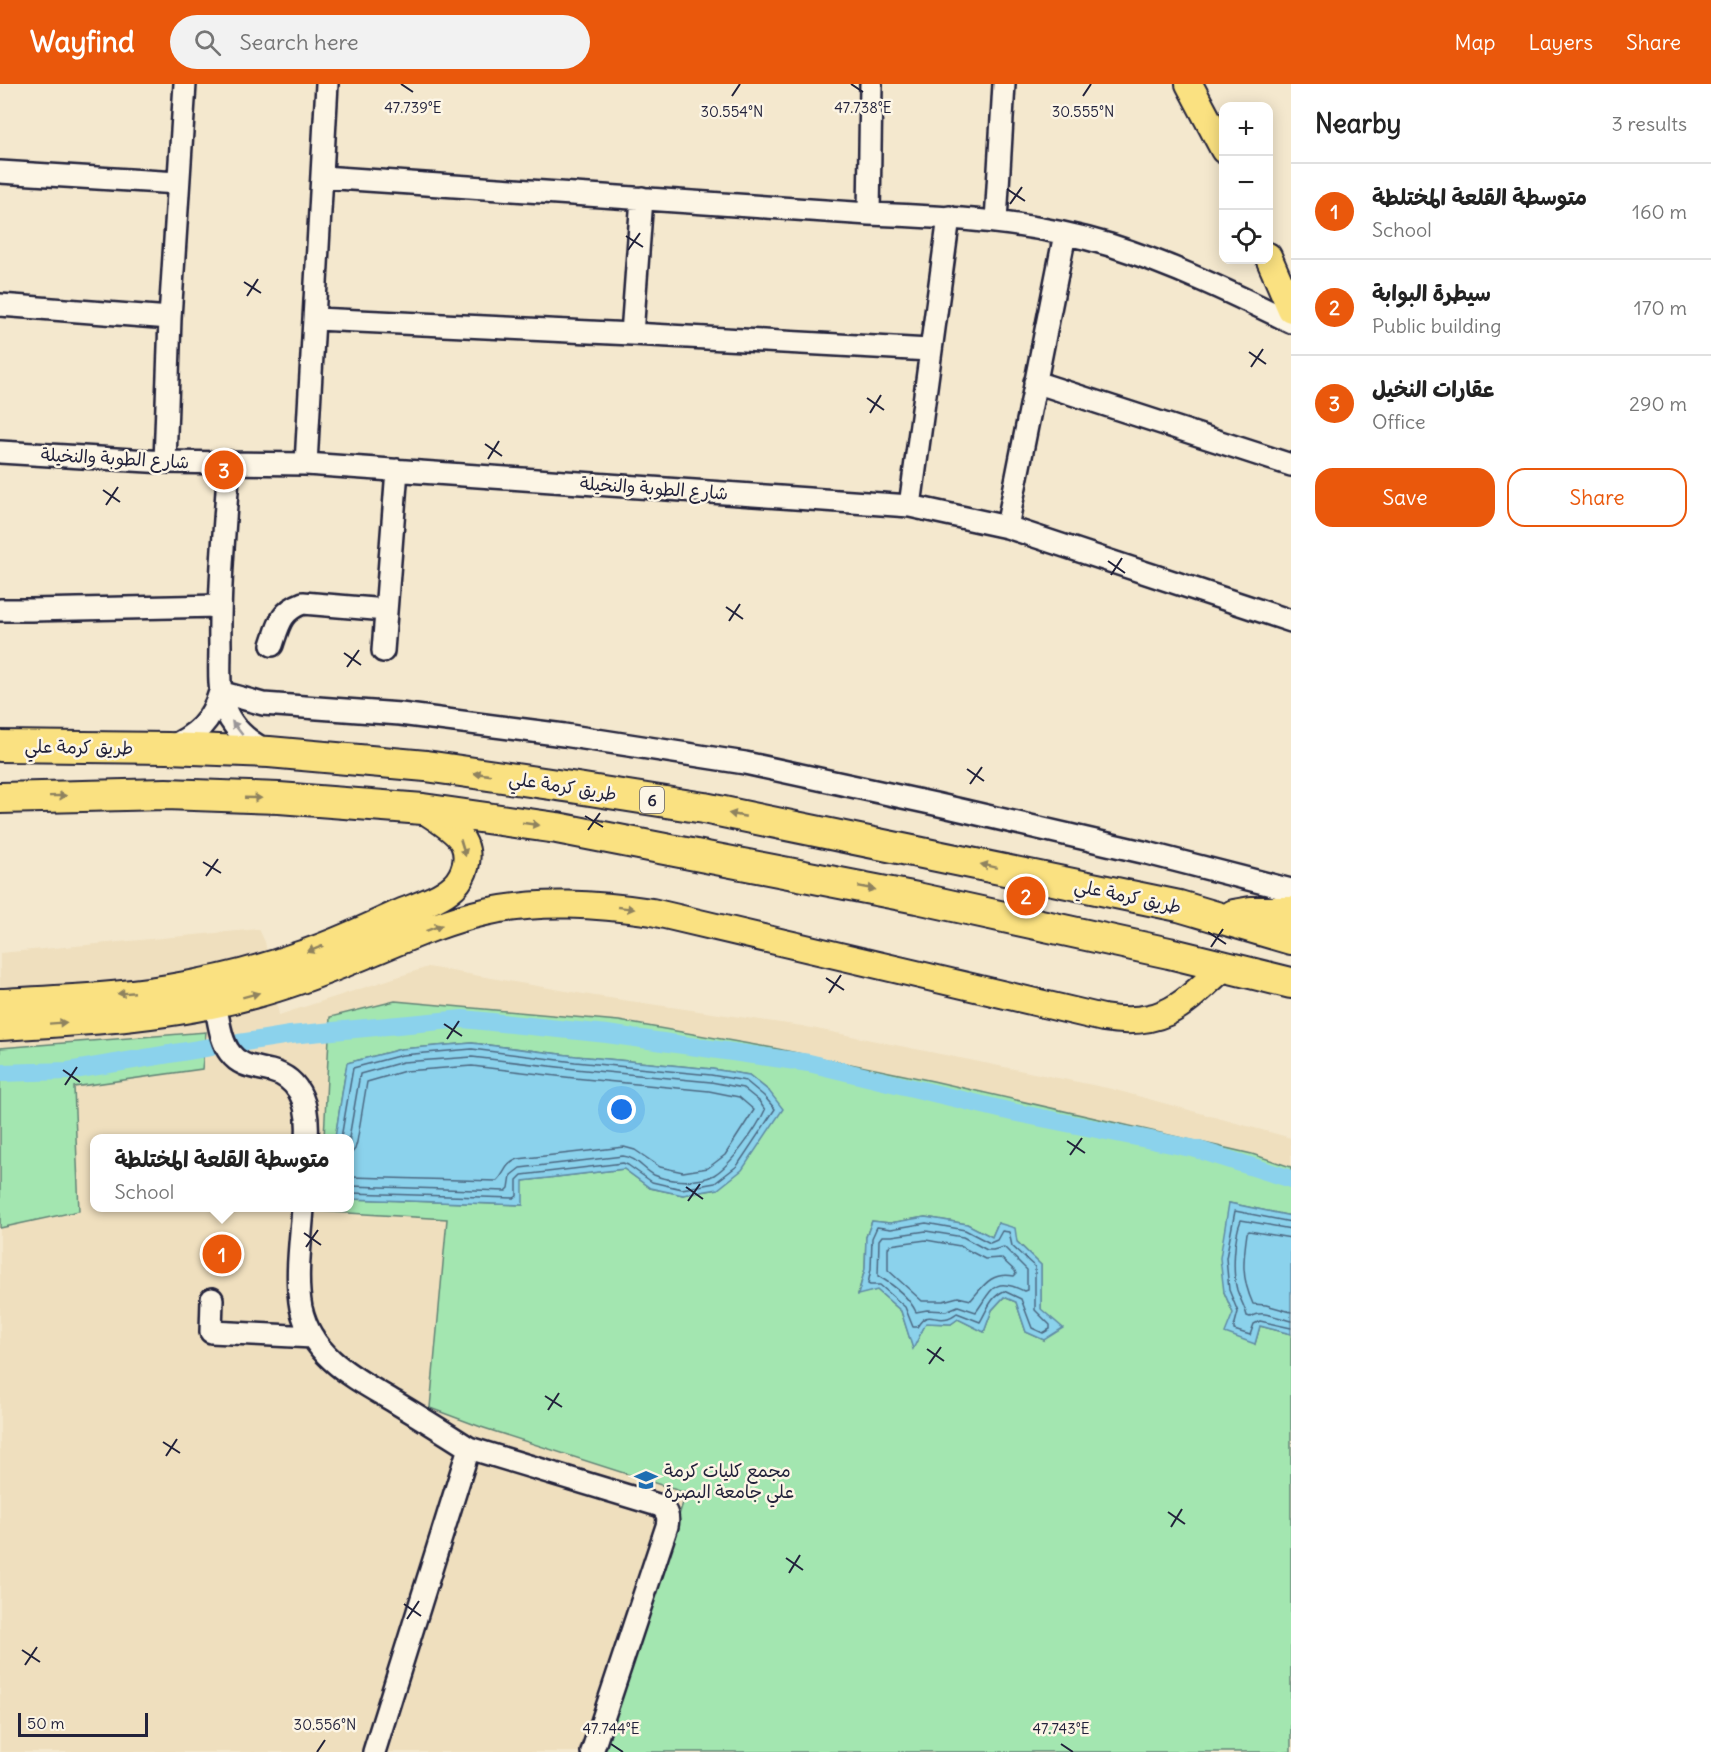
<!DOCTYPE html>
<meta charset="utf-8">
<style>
:root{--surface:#fff;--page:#f2f2f2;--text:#222;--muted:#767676;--line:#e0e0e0;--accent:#ea580c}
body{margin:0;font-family:Delius,"Playpen Sans Arabic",sans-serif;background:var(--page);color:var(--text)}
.controls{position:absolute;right:18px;top:18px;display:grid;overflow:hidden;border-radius:12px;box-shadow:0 3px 15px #0003}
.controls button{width:54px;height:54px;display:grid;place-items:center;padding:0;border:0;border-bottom:2px solid var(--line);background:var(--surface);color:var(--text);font:30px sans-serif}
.scale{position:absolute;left:18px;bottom:15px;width:130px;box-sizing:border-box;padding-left:6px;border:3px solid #22223b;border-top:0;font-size:16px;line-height:21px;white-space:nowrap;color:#22223b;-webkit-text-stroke:4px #fcf5e5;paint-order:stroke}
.you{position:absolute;left:622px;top:1026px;width:21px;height:21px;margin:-15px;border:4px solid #fff;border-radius:50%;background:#1a73e8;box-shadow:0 0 0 9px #1a73e833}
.badge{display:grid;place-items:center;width:39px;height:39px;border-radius:50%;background:var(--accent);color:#fff;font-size:20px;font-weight:700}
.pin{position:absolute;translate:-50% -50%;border:3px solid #fff;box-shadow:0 2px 6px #0006}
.popup{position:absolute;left:90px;top:1050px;width:264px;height:78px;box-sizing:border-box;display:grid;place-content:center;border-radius:12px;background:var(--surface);filter:drop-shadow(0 2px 4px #0005);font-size:20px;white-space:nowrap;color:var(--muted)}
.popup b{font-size:22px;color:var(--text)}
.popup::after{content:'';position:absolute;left:50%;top:100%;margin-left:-12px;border:12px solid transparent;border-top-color:var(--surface)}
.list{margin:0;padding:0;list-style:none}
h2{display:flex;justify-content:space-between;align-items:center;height:78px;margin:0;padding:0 24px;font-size:26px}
h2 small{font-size:20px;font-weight:400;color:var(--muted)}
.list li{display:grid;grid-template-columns:39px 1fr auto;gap:18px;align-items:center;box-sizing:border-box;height:96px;padding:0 24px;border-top:2px solid var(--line)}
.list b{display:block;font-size:22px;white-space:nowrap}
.list p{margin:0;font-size:20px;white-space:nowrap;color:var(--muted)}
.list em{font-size:20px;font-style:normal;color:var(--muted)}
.actions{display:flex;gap:12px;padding:18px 24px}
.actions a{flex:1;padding:14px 0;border:2px solid var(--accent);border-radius:18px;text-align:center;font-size:21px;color:var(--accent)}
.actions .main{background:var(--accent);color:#fff}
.icon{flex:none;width:33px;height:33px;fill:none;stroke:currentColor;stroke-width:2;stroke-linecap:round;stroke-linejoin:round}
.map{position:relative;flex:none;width:1291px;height:1668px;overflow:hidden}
header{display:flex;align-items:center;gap:36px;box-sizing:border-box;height:84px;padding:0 30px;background:var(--accent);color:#fff}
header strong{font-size:28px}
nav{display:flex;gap:33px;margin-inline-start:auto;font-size:21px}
.search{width:420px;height:54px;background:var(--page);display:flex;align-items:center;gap:15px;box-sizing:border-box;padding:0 21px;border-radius:33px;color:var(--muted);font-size:22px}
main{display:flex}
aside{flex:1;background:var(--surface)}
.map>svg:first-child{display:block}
.built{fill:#efdfbe;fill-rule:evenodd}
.green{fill:#a3e6b0;stroke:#628476;stroke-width:1.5;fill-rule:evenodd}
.water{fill:#8bd2ec;stroke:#618ca5;stroke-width:1.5}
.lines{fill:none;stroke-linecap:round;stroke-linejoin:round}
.shore{stroke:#4c6882;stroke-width:1.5}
.canal{stroke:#8bd2ec;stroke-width:18}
.minor-casing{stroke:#22223b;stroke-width:26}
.major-casing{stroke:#22223b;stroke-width:30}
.highway-casing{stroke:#22223b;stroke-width:34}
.minor{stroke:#fcf5e5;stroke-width:21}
.major{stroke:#fae181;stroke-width:26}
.highway{stroke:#fae181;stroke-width:30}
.oneway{fill:#9a9698}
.oneway2{fill:#8e825e}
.ticks{fill:none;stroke:#22223b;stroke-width:2}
.labels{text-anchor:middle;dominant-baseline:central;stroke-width:5;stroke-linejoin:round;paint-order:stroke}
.shield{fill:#fcf5e5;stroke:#63616e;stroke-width:1.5}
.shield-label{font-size:16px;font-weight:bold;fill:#22223b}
.street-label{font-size:18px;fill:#22223b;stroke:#fcf5e5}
.poi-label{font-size:18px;fill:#22223b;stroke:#fcf5e5;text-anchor:start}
.ticks-label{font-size:15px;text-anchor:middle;fill:#22223b;stroke:#fcf5e5;stroke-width:5;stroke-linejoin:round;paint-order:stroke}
</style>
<header>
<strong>Wayfind</strong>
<div class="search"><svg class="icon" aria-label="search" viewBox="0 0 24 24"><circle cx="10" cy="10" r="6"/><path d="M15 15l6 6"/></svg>Search here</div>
<nav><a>Map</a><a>Layers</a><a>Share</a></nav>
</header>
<main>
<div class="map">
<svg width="1291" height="1668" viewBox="0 0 1291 1668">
<rect width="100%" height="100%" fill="#f4e8ce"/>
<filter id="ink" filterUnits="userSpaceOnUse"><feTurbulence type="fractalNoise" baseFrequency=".0167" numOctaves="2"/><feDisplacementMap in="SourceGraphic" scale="12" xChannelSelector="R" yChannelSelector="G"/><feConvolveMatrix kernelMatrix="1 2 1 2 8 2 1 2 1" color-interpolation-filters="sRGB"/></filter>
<g filter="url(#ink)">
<!-- built -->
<path class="built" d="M259,845L265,858L279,931L428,883L595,912L802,942L1112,1005L1291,1054V1668H0V869ZM94,1054H350V1124H94Z"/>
<!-- green -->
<path class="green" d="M395,917L619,937L773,964L933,997L1252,1070L1291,1083V1132L1229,1119L1224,1208L1233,1229L1255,1260L1260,1242L1291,1250V1668H605L686,1409L481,1343L430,1324L447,1135L316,1127L317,1124H350V1115L522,1121V1097L624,1085L650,1104L683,1111L718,1105L769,1007L749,991L712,985L576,972L472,959L401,965L347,979L335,1054H324L330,933ZM925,1133L967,1140L992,1153L998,1139L1041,1181V1225L1044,1256L1026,1248L1016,1218L1004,1213L992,1226L984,1248L958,1235L951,1240L926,1239L913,1264L901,1227L877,1206L858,1210L865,1185L866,1153L872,1137L890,1139Z
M206,948L202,985L74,1003L79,1127L0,1144V964Z"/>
<!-- water -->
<path class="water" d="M472,959L576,972L712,985L749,991L769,1007L783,1025L742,1086L718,1105L683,1111L650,1104L624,1085L523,1097V1121L350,1115V1054H335L347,979L401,965Z
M1229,1119L1291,1132V1250L1260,1242L1255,1260L1225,1249L1233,1229L1224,1208L1220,1174Z
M925,1133L967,1140L992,1153L998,1139L1015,1144L1017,1158L1041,1181V1225L1063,1244L1044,1256L1026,1248L1016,1218L1004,1213L992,1226L984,1248L958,1235L951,1240L926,1239L913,1265L901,1227L877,1206L858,1211L865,1185L866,1153L872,1137L890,1139Z"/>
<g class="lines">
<!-- shore -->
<path class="shore" d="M341,1054L353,984L402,971L472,965L575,978L711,991L746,997L764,1012L775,1025L737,1082L715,1099L682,1105L652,1098L628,1081L623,1079L522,1091L517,1096V1112L514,1114L350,1109
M349,1054L360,990L403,978L472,973L575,985L711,998L743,1004L759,1017L765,1026C757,1044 732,1080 714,1091C700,1099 669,1098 654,1091C643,1085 636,1073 623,1072L520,1084L511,1091L509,1104L506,1107L350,1102
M350,1071L355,1065L357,1058L367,998L405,987L472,982L574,994L709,1007L739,1013L754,1026L725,1071L708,1084L683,1088L660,1083L635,1066L624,1063L518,1075C503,1081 506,1089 497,1097L350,1093
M1291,1138L1235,1127L1226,1174L1229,1206L1238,1228L1234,1243V1246L1250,1251L1254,1240L1260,1237L1291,1244
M926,1139L965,1146L990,1159L997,1156L1002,1147L1009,1148L1012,1162L1035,1183V1226L1050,1241V1245L1043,1249L1032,1244L1021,1215L1004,1207C990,1213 987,1227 980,1238L957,1229C954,1231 952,1233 948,1234C933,1238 928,1225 917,1243H913L905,1223L880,1201H870L868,1200L871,1185L872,1154L877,1143L891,1145Z
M1291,1145L1241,1136C1234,1153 1232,1188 1237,1206C1240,1215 1245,1223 1247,1232L1250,1233C1263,1225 1277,1234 1291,1237
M926,1147L963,1153L987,1166H993L1004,1163L1027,1186V1206L1024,1207C993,1192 992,1206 976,1228L958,1222L946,1227L927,1226L916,1228C909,1213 892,1200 878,1192L879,1156L882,1152H892Z
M1291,1154L1249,1147L1247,1149C1243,1177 1241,1193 1253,1220L1266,1221L1291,1228
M926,1156L960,1162L985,1175L1001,1174L1015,1187L1016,1190L1014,1192C991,1188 984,1201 971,1216L958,1213L943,1217H922L888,1186V1164L890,1161Z"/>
<!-- canal -->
<path class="canal" d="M239,959L290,951L463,935L607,950L809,979L1012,1028L1196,1065L1291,1095
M0,989L68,987L211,963"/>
<!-- minor casing -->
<g class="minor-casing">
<path id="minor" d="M0,88L178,99
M322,93L869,130C951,133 1031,137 1110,161C1173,181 1232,209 1291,238
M869,130L871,0
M996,137L1004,0
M0,221L170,234
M316,235L632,250L930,266
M632,250L642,114
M1035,298L1291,381
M0,368L165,378L306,380L910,422L1007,443L1291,537
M165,378L170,234L185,0
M229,378C225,440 219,501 220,562C220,582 218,603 224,622C231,643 247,657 267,667
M306,380L327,0
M910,422L949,133
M1007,443L1065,150
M0,526H31L219,522
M272,561C279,540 281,527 303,519L386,526
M383,567L397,386
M220,608L263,620L400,630L564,651L745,679L935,720L1147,769L1291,806
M168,664C197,651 211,638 220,608
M215,920C219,936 220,956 230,969C240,983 255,983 271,987C303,995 309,1026 307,1054
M303,1124C301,1156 295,1192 301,1224C312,1274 355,1294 395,1318C420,1333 444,1348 469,1364
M212,1215L211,1248L313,1253
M374,1668L469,1364L661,1422C667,1428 669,1433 667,1442L592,1668"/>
</g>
<!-- major casing -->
<g class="major-casing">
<path id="major" d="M1189,0L1224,66
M1268,172L1291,225
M0,918C56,915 113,913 168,904C212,897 255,887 296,872C331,861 364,845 397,830C416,822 439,816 454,802C465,791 470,774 464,760C458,746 435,734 423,725
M0,943C85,938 170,934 253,911C288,902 322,889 356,875C398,858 440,838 485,828C540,816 597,820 652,828L1103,934C1165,944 1183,920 1225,882"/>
</g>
<!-- highway casing -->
<g class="highway-casing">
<path id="highway" d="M0,662L168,664L269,668L426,682L571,703L704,724L1179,822L1291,855
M0,714L166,710L279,714L423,725L557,744L917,814L1169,869L1291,899
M1234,831L1251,828H1291"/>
</g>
<!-- minor -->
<use href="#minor" class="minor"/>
<!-- major -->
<use href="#major" class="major"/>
<!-- highway -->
<use href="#highway" class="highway"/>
</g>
<!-- one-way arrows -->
<defs><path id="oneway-solid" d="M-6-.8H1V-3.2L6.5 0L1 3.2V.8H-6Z" transform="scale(1.5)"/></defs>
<use class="oneway" href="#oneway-solid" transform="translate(237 644) rotate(-128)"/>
<g class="oneway2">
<use href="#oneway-solid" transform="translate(482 690) rotate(-172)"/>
<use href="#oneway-solid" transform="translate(58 712) rotate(-1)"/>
<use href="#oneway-solid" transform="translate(253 714) rotate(2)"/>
<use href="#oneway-solid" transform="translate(737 731) rotate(-169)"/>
<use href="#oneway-solid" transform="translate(531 740) rotate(8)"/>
<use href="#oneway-solid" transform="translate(463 764) rotate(73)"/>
<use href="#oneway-solid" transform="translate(989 782) rotate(-168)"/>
<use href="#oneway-solid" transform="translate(867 804) rotate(11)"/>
<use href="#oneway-solid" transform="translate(626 824) rotate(7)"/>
<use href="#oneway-solid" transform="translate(434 844) rotate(-20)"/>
<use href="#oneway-solid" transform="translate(315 865) rotate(158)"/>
<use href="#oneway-solid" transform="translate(126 909) rotate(175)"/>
<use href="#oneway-solid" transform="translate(251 911) rotate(-15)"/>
<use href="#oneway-solid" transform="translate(58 939) rotate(-4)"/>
</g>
</g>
<!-- ticks -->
<path class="ticks" d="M401,0L413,8M851,0L863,8M732,12L740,0M1083,12L1091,0M1007,105L1025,117M1010,120L1022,103M626,152L643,163M628,166L640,149M244,198L261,209M247,212L258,195M1249,268L1266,280M1251,283L1263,265M867,314L884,326M870,329L881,311M485,360L502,372M488,375L499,357M103,406L120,418M106,421L118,403M1108,477L1125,489M1111,491L1122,474M726,523L743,535M729,537L740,520M344,569L361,581M347,583L359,566M967,685L984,697M970,700L982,683M585,732L603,743M588,746L600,729M203,778L221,789M206,792L218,775M1208,848L1226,860M1211,863L1223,845M826,894L844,906M829,909L841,891M444,940L462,952M447,955L459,937M63,986L80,998M65,1001L77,983M1067,1057L1085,1069M1070,1071L1082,1054M686,1103L703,1115M688,1117L700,1100M304,1149L321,1161M306,1163L318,1146M927,1265L944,1277M929,1280L941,1263M545,1312L562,1323M548,1326L559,1309M163,1358L180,1369M166,1372L177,1355M1168,1428L1185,1440M1171,1443L1182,1425M786,1474L803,1486M789,1489L800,1471M404,1520L421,1532M407,1535L419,1517M22,1566L40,1578M25,1581L37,1563M611,1660L623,1668M1061,1660L1073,1668M317,1668L325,1656"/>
<!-- icons -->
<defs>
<g id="university-bare" transform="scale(1.8)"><path d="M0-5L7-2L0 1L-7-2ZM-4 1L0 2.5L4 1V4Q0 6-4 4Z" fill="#1f6fb2" stroke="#fcf5e5" stroke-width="2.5" paint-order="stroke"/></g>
</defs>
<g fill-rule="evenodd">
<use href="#university-bare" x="646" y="1396"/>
</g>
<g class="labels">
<!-- shield labels -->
<rect class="shield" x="640" y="703" width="24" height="26" rx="4.5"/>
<g class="shield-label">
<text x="652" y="716">6</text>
</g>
<!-- street labels -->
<g class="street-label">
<text transform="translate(115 374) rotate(3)">شارع الطوبة والنخيلة</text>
<text transform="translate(654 404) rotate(4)">شارع الطوبة والنخيلة</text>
<text transform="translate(79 663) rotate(1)">طريق كرمة علي</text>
<text transform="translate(563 702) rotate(9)">طريق كرمة علي</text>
<text transform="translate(1128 812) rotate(12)">طريق كرمة علي</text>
</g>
<!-- poi labels -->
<g class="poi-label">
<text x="664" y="1386">مجمع كليات كرمة<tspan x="664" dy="21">علي جامعة البصرة</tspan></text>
</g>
</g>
<g class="ticks-label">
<text x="863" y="29">47.738°E</text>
<text x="413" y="29">47.739°E</text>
<text x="732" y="33">30.554°N</text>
<text x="1083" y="33">30.555°N</text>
<text x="325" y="1646">30.556°N</text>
<text x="611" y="1650">47.744°E</text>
<text x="1061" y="1650">47.743°E</text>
</g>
</svg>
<div class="controls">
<button>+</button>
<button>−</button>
<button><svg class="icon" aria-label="locate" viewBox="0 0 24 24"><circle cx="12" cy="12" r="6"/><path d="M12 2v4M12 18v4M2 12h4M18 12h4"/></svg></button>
</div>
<div class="scale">50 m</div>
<div class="you"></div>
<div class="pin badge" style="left:222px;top:1170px">1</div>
<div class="popup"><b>متوسطة القلعة المختلطة</b>School</div>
<div class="pin badge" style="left:1026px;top:812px">2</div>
<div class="pin badge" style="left:224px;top:386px">3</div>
</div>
<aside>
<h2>Nearby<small>3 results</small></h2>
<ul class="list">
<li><span class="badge">1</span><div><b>متوسطة القلعة المختلطة</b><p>School</p></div><em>160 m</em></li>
<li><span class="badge">2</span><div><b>سيطرة البوابة</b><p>Public building</p></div><em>170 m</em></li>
<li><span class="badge">3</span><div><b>عقارات النخيل</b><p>Office</p></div><em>290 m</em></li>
</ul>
<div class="actions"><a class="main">Save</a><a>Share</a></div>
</aside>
</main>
